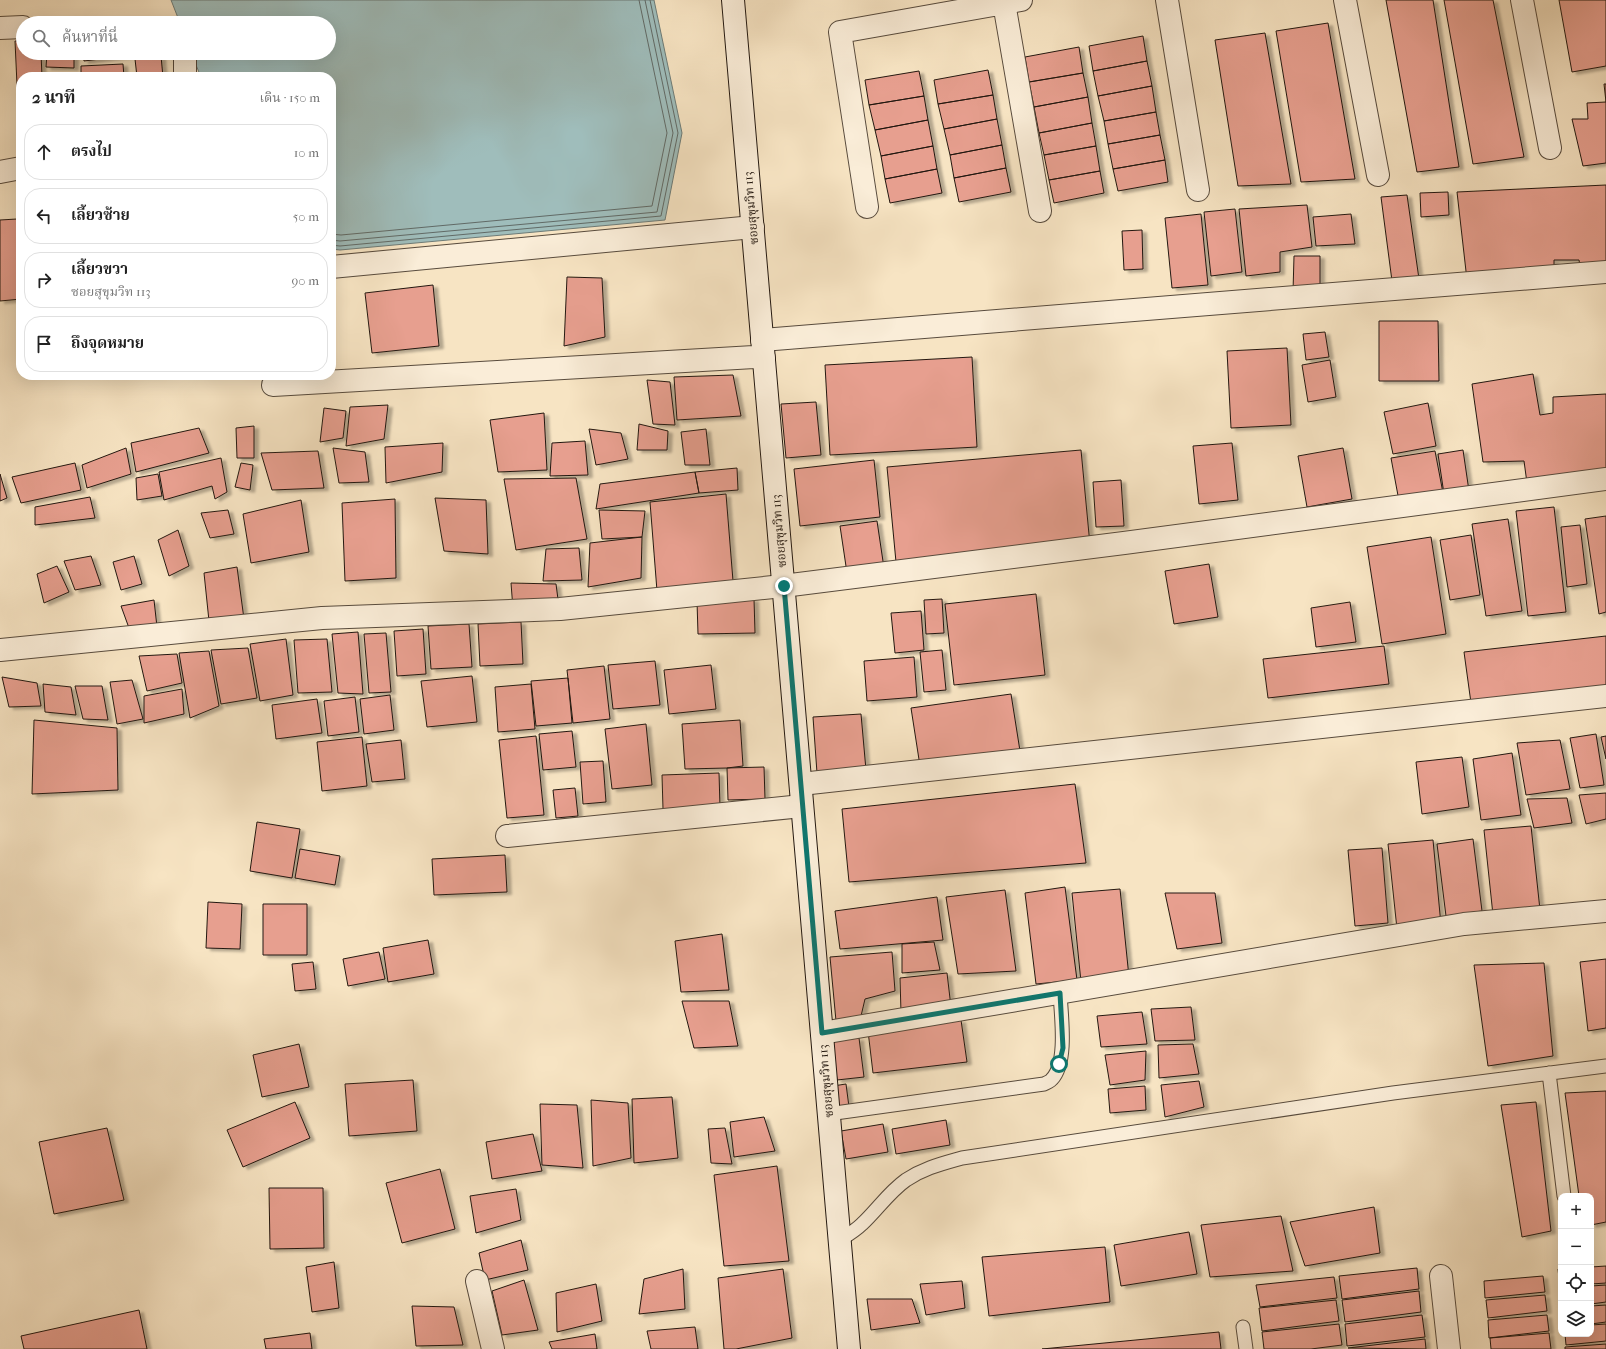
<!DOCTYPE html>
<html lang="th">
<meta charset="utf-8">
<style>
:root{--surface:#fff;--page:#f2f2f2;--text:#222;--muted:#767676;--line:#e0e0e0}
body{margin:0;font-family:"IM FELL French Canon","Noto Serif Thai",serif;background:var(--page);color:var(--text)}
.controls{position:absolute;right:12px;bottom:12px;display:grid;overflow:hidden;border-radius:8px;box-shadow:0 4px 16px #0002}
.controls button{width:36px;height:36px;display:grid;place-items:center;padding:0;border:0;border-bottom:1px solid var(--line);background:var(--surface);color:var(--text);font:20px sans-serif}
.stop{position:absolute;width:12px;height:12px;margin:-9px;border:3px solid #0f766e;border-radius:50%;background:#fff}
.stop.end{background:#0f766e;border-color:#fff;box-shadow:0 1px 4px #0008}
.list{margin:0;padding:0;list-style:none}
h2{display:flex;justify-content:space-between;align-items:center;height:52px;margin:0;padding:0 16px;font-size:17px}
h2 small{font-size:13px;font-weight:400;color:var(--muted)}
.list li{display:grid;grid-template-columns:26px 1fr auto;gap:12px;align-items:center;box-sizing:border-box;height:56px;margin:0 8px 8px;padding:0 8px;border:1px solid var(--line);border-radius:16px}
.list b{display:block;font-size:15px;white-space:nowrap}
.list p{margin:0;font-size:13px;white-space:nowrap;color:var(--muted)}
.list em{font-size:13px;font-style:normal;color:var(--muted)}
.icon{flex:none;width:22px;height:22px;fill:none;stroke:currentColor;stroke-width:2;stroke-linecap:round;stroke-linejoin:round}
.map{position:relative;flex:none;width:1606px;height:1349px;overflow:hidden}
.search{position:absolute;background:var(--surface);box-shadow:0 4px 16px #0002;left:16px;top:16px;width:320px;height:44px;display:flex;align-items:center;gap:10px;box-sizing:border-box;padding:0 14px;border-radius:22px;color:var(--muted);font-size:15px}
.panel{position:absolute;background:var(--surface);box-shadow:0 4px 16px #0002;left:16px;top:72px;width:320px;height:308px;border-radius:16px}
.map>svg:first-child{display:block}
.water{fill:#9fbdbb;stroke:#6d7b77}
.lines{fill:none;stroke-linecap:round;stroke-linejoin:round}
.shore{stroke:#616a66;stroke-width:1}
.building{fill:#e79f8f;stroke:#231810;filter:url(#shadow)}
.lane-casing{stroke:#584b3d;stroke-width:15}
.street-casing{stroke:#584b3d;stroke-width:24}
.secondary-casing{stroke:#231810;stroke-width:24}
.lane{stroke:#faedd8;stroke-width:13}
.street{stroke:#faedd8;stroke-width:22}
.secondary{stroke:#faedd8;stroke-width:22}
.route{stroke:#0f766e;stroke-width:5}
.labels{text-anchor:middle;dominant-baseline:central;stroke-width:3;stroke-linejoin:round;paint-order:stroke}
.street-label{font-size:12px;fill:#231810;stroke:#faedd8}
</style>
<div class="map">
<svg width="1606" height="1349" viewBox="0 0 1606 1349">
<defs>
<filter id="shadow"><feDropShadow dx="4.5" dy="2.5" stdDeviation="1" flood-color="#0004"/></filter>
</defs>
<rect width="100%" height="100%" fill="#f7e4c3"/>
<filter id="stains"><feTurbulence type="fractalNoise" baseFrequency=".005" numOctaves="4"/><feColorMatrix values="0 0 0 0 .2 0 0 0 0 .09 0 0 0 0 .02 0 0 0 .5 -.17"/></filter>
<radialGradient id="worn" r=".72"><stop offset=".6" stop-color="#630" stop-opacity="0"/><stop offset="1" stop-color="#630" stop-opacity=".3"/></radialGradient>
<!-- water -->
<path class="water" d="M171,0H654L682,133L665,220L340,250L331,249V77H201L191,53H329V23H180Z"/>
<g class="lines">
<!-- shore -->
<path class="shore" d="M331,234L341,235L652,206L667,133L639,0
M331,240L340,241L657,212L673,133L645,0
M331,245L340,246L661,216L678,133L650,0"/>
</g>
<!-- building -->
<path class="building" d="M1386,0H1433L1459,167L1417,172Z
M1444,0H1493L1524,157L1473,164Z
M1559,0H1606V66L1572,72Z
M1328,23L1355,179L1301,182L1276,31Z
M1265,33L1291,184L1238,186L1215,40Z
M1143,36L1147,61L1093,71L1089,46Z
M15,41H23V53H41L42,77H21V129H19Z
M1079,47L1083,73L1029,82L1025,57Z
M47,53H74V68L46,67Z
M83,53H148L84,61Z
M161,56L163,77H137L135,59Z
M1147,61L1152,86L1098,96L1093,71Z
M123,64L124,77H81V66Z
M988,70L993,95L938,104L934,80Z
M919,71L924,96L869,105L865,80Z
M1083,73L1088,97L1034,107L1029,82Z
M1604,84H1606V163L1583,166L1572,119H1588L1587,103L1606,102Z
M1152,86L1156,112L1104,121L1098,96Z
M993,95L997,119L944,129L938,104Z
M924,96L928,120L875,130L869,105Z
M1088,97L1092,123L1039,133L1034,107Z
M1156,112L1160,135L1108,144L1104,121Z
M997,119L1002,145L950,155L944,129Z
M928,120L933,146L881,156L875,130Z
M1092,123L1096,146L1044,155L1039,133Z
M1160,135L1165,160L1113,169L1108,144Z
M1002,145L1006,168L954,178L950,155Z
M933,146L937,169L885,179L881,156Z
M1096,146L1100,171L1049,180L1044,155Z
M1165,160L1168,182L1118,191L1113,169Z
M1006,168L1011,192L959,202L954,178Z
M937,169L942,193L890,203L885,179Z
M1100,171L1104,193L1054,203L1049,180Z
M1606,185V268L1581,272L1579,260H1554V273L1467,280L1457,192Z
M1448,192L1449,215L1421,217L1420,193Z
M1407,195L1419,279L1392,281L1381,197Z
M1307,205L1312,247L1280,252V272L1246,276L1239,209Z
M1235,209L1242,272L1211,276L1204,212Z
M1201,214L1208,285L1172,288L1165,218Z
M1351,214L1355,244L1316,246L1313,217Z
M17,219L21,251V299L0,301V220Z
M1142,230L1143,269L1124,270L1122,231Z
M1294,256H1320V290L1293,292Z
M567,277L602,278L605,337L564,346Z
M433,285L439,346L372,353L365,293Z
M1379,321H1438L1439,381H1379Z
M1325,332L1329,357L1306,360L1303,334Z
M1287,348L1291,425L1231,428L1227,351Z
M972,357L977,447L830,455L825,365Z
M1330,360L1336,397L1308,402L1302,365Z
M1533,374L1540,415L1553,413V397L1606,394V471L1527,483L1524,461L1483,462L1472,384Z
M733,375L741,416L677,420L674,377Z
M647,380L670,382L675,425L653,424Z
M816,402L821,455L786,458L781,404Z
M1428,403L1436,446L1393,454L1384,412Z
M388,405L384,439L346,446L350,407Z
M324,408L346,411L343,438L320,442Z
M544,413L547,470L498,472L490,420Z
M639,424L668,431L667,450H637Z
M254,426V458H237L236,428Z
M199,428L209,453L136,472L131,443Z
M589,429L621,433L628,459L596,465Z
M706,429L710,465H685L681,432Z
M585,441L588,475L550,476L552,443Z
M443,443L442,472L386,483L385,447Z
M1232,443L1238,500L1199,504L1193,446Z
M126,448L131,474L87,488L82,465Z
M333,448L365,452L369,482L339,483Z
M1343,448L1352,499L1307,507L1298,456Z
M1081,450L1090,545L896,562L887,467Z
M1463,450L1469,491L1444,494L1438,454Z
M318,451L324,488L272,490L261,453Z
M1435,451L1443,493L1399,501L1391,458Z
M221,458L227,492L215,499L212,486L164,500L159,472Z
M874,460L880,517L800,526L794,469Z
M75,463L81,490L21,503L12,477Z
M241,463L253,465L250,490L235,487Z
M737,468L738,490L699,493L695,472Z
M695,472L699,493L596,509L600,484Z
M0,474L7,498L0,501Z
M158,474L162,496L137,500L136,478Z
M576,478L587,539L516,550L504,479Z
M1121,480L1124,526L1096,527L1093,482Z
M726,494L733,581L657,591L650,502Z
M90,497L95,518L35,525V507Z
M435,498L486,500L488,554L444,551Z
M395,499L396,578L345,581L342,503Z
M301,500L309,552L251,563L243,514Z
M1554,507L1566,612L1528,616L1516,511Z
M228,510L234,534L210,538L201,513Z
M599,510L645,511L642,537L602,539Z
M1606,516V612L1599,614L1585,519Z
M1508,519L1522,611L1486,616L1472,524Z
M877,521L884,568L847,573L840,526Z
M1580,525L1587,584L1567,587L1561,527Z
M178,530L189,566L169,576L158,540Z
M1471,535L1480,595L1450,600L1440,540Z
M642,537L641,578L588,587L590,543Z
M1431,537L1446,634L1382,644L1367,547Z
M579,548L582,580L543,581L546,549Z
M91,556L101,585L75,590L64,561Z
M134,556L142,584L121,590L113,562Z
M1209,564L1218,617L1174,624L1165,571Z
M57,566L69,592L44,603L37,574Z
M237,567L244,619L209,621L204,573Z
M511,583L556,584L559,607L513,609Z
M1036,594L1045,675L954,685L945,604Z
M754,599L755,633L698,634L697,601Z
M942,599L944,633L926,634L924,600Z
M154,600L157,627L129,628L121,606Z
M1350,602L1356,642L1316,647L1311,608Z
M921,611L924,650L895,653L891,613Z
M521,622L523,664L480,666L478,624Z
M469,624L472,667L431,669L428,626Z
M423,629L426,674L397,676L394,631Z
M358,632L363,694L338,693L332,634Z
M386,633L391,692L369,693L364,634Z
M1606,636V688L1471,703L1464,652Z
M286,639L293,695L260,701L250,644Z
M327,639L332,692L298,693L294,640Z
M1384,646L1389,684L1268,698L1263,659Z
M248,648L257,698L221,704L211,650Z
M942,650L946,690L924,692L920,652Z
M209,651L219,706L190,718L179,653Z
M177,654L182,683L147,691L139,656Z
M914,657L917,697L867,701L864,661Z
M655,661L660,705L613,709L608,665Z
M711,665L716,709L669,714L664,670Z
M604,666L610,719L573,723L567,670Z
M472,676L477,722L427,727L421,681Z
M2,677L37,683L41,706L9,707Z
M568,678L572,723L536,726L531,681Z
M132,680L143,719L117,724L110,682Z
M43,684L71,687L76,715L45,712Z
M531,684L535,729L498,732L495,687Z
M75,686H102L108,720L83,719Z
M182,689L184,714L144,723V696Z
M1011,694L1020,751L920,766L911,708Z
M390,695L394,730L364,734L360,699Z
M355,697L359,732L328,736L324,701Z
M317,699L322,733L276,739L272,705Z
M861,714L866,770L817,773L813,717Z
M34,720L117,728L118,790L32,794Z
M740,720L743,766L727,768L685,769L682,724Z
M646,724L652,785L612,789L605,729Z
M572,731L576,767L543,770L539,734Z
M1596,734L1604,785L1580,788L1570,738Z
M536,736L544,815L507,818L499,740Z
M1606,736V759L1601,737Z
M362,737L367,786L322,791L317,742Z
M401,740L405,779L372,782L366,744Z
M1560,740L1570,789L1526,795L1517,743Z
M1512,753L1521,815L1481,820L1473,759Z
M1462,757L1469,807L1422,814L1416,762Z
M603,761L606,802L583,804L580,762Z
M764,767L765,799L728,800L727,768Z
M719,773L720,807L663,809L662,775Z
M1075,784L1086,863L849,882L842,809Z
M575,788L578,816L556,818L553,790Z
M1606,793V819L1586,824L1579,795Z
M1567,798L1572,823L1534,828L1527,799Z
M257,822L300,829L292,878L250,871Z
M1531,826L1540,910L1493,915L1484,830Z
M1473,839L1482,911L1446,916L1437,844Z
M1433,840L1441,925L1397,929L1388,844Z
M1382,848L1388,923L1355,926L1348,850Z
M300,849L340,856L335,885L295,878Z
M505,855L507,892L434,895L432,859Z
M1065,887L1077,980L1036,984L1025,893Z
M1120,889L1129,977L1081,982L1072,893Z
M1005,890L1016,971L958,974L946,897Z
M1165,893H1215L1222,943L1177,949Z
M937,897L943,940L840,949L835,911Z
M208,902L242,904L240,949L206,948Z
M263,904H307V955H263Z
M722,934L729,990L681,992L675,941Z
M428,940L434,974L388,982L383,948Z
M934,942L940,970L902,973V944Z
M379,952L385,979L348,986L343,959Z
M892,952L895,991L865,999L861,1016L836,1021L830,957Z
M1606,959V1028L1588,1031L1580,962Z
M313,962L316,989L295,991L292,964Z
M1544,963L1553,1056L1488,1066L1474,965Z
M947,973L951,1007L901,1013L900,978Z
M682,1001H729L738,1046L694,1048Z
M1191,1007L1195,1040L1155,1041L1151,1009Z
M1142,1012L1147,1044L1101,1047L1097,1016Z
M961,1020L967,1062L873,1073L868,1031Z
M859,1038L864,1077L837,1080L832,1041Z
M299,1044L309,1087L262,1097L253,1055Z
M1193,1044L1199,1074L1159,1078L1158,1045Z
M1146,1051L1145,1080L1110,1085L1105,1055Z
M413,1080L417,1131L349,1136L345,1084Z
M1199,1081L1204,1107L1165,1117L1161,1085Z
M846,1084L849,1107L836,1108L833,1086Z
M1145,1086L1146,1110L1110,1113L1108,1089Z
M1606,1091V1222L1591,1225V1196H1579L1565,1093Z
M672,1097L678,1158L634,1163L632,1099Z
M591,1100L628,1103L631,1158L593,1166Z
M295,1102L310,1138L243,1167L227,1130Z
M1536,1102L1551,1231L1522,1237L1501,1105Z
M540,1104L577,1105L583,1168L542,1165Z
M764,1117L775,1151L734,1157L730,1122Z
M946,1120L950,1145L896,1154L892,1129Z
M883,1124L888,1152L846,1159L841,1131Z
M107,1128L124,1200L54,1214L39,1142Z
M725,1128L732,1164L711,1163L708,1129Z
M533,1134L542,1171L492,1179L486,1142Z
M777,1166L789,1261L724,1266L714,1175Z
M440,1169L455,1229L402,1243L386,1183Z
M269,1188H323L324,1248L270,1249Z
M516,1189L521,1220L476,1233L470,1196Z
M1374,1207L1380,1253L1305,1266L1290,1222Z
M1281,1216L1293,1271L1210,1277L1201,1225Z
M1189,1232L1197,1274L1121,1286L1114,1245Z
M521,1240L528,1270L485,1280L479,1253Z
M1105,1247L1110,1302L989,1316L982,1257Z
M334,1262L339,1308L312,1312L306,1267Z
M1606,1266V1283L1591,1284V1267Z
M1417,1268L1419,1289L1342,1299L1339,1276Z
M683,1269L685,1309L639,1314L644,1279Z
M783,1269L792,1338L736,1349H724L718,1278Z
M1558,1269H1561V1288H1560Z
M1543,1276L1545,1292L1485,1298L1484,1281Z
M1334,1277L1337,1298L1260,1307L1256,1285Z
M524,1280L538,1330L502,1335L492,1291Z
M962,1281L965,1308L926,1315L920,1284Z
M596,1284L602,1321L557,1332L556,1293Z
M1606,1285V1302L1591,1304V1286Z
M1419,1291L1421,1312L1345,1322L1342,1300Z
M1545,1295L1547,1311L1488,1318L1486,1300Z
M867,1299H912L920,1323L871,1330Z
M1336,1300L1339,1321L1262,1331L1259,1308Z
M1606,1305V1322L1591,1324V1306Z
M412,1306L454,1307L463,1345L416,1346Z
M139,1310L147,1349H24L21,1336Z
M1422,1315L1425,1337L1347,1346L1345,1324Z
M1547,1315L1549,1331L1489,1338L1488,1320Z
M1339,1324L1342,1345L1311,1349H1264L1262,1332Z
M1606,1324V1341L1566,1345L1565,1334H1591V1325Z
M695,1327L698,1349H651L647,1331Z
M1219,1332L1221,1349H1042Z
M310,1333L312,1349H266L264,1339Z
M1549,1333L1551,1349H1491L1490,1338Z
M595,1334L597,1349H552L549,1342Z
M1425,1339L1426,1349L1348,1348Z
M1606,1344V1349H1565V1347Z"/>
<g class="lines">
<!-- lane casing -->
<g class="lane-casing">
<path id="lane" d="M1549,1073L1564,1196
M828,1114L1044,1084C1046,1083 1051,1081 1052,1079C1068,1062 1061,1015 1060,993
M840,1240C848,1235 856,1230 862,1224C877,1210 889,1192 906,1180C924,1168 941,1164 962,1158L1393,1093L1606,1066
M1243,1327L1246,1349"/>
</g>
<!-- street casing -->
<g class="street-casing">
<path id="street" d="M1167,0L1198,190
M1345,0L1378,175
M1522,0L1550,148
M1004,3L1040,211
M0,28L23,27
M185,77V53
M0,172L21,168
M867,207L840,32L1021,0
M331,267L753,227
M762,340L1606,272
M273,385L754,357L764,358
M0,650L322,618L560,609L783,586L1124,543L1606,479
M801,784L1606,696
M507,836L802,806
M822,1033L1464,924L1606,911
M1441,1276L1449,1349
M477,1281L493,1349"/>
</g>
<!-- secondary casing -->
<g class="secondary-casing">
<path id="secondary" d="M733,0L849,1349"/>
</g>
<!-- lane -->
<use href="#lane" class="lane"/>
<!-- street -->
<use href="#street" class="street"/>
<!-- secondary -->
<use href="#secondary" class="secondary"/>
</g>
<g class="lines">
<!-- route -->
<path class="route" d="M784,586L822,1033L1060,993L1063,1048L1059,1064"/>
</g>
<g class="labels">
<!-- street labels -->
<g class="street-label">
<text transform="translate(751 208) rotate(-95)">ซอยสุขุมวิท 113</text>
<text transform="translate(779 531) rotate(-95)">ซอยสุขุมวิท 113</text>
<text transform="translate(826 1081) rotate(-95)">ซอยสุขุมวิท 113</text>
</g>
</g>
<rect width="100%" height="100%" filter="url(#stains)"/>
<rect width="100%" height="100%" fill="url(#worn)"/>
</svg>
<div class="controls">
<button>+</button>
<button>−</button>
<button><svg class="icon" aria-label="locate" viewBox="0 0 24 24"><circle cx="12" cy="12" r="6"/><path d="M12 2v4M12 18v4M2 12h4M18 12h4"/></svg></button>
<button><svg class="icon" aria-label="layers" viewBox="0 0 24 24"><path d="M12 4l9 5-9 5-9-5zM3 14l9 5 9-5"/></svg></button>
</div>
<div class="stop" style="left:1059px;top:1064px"></div>
<div class="stop end" style="left:784px;top:586px"></div>
<div class="search"><svg class="icon" aria-label="search" viewBox="0 0 24 24"><circle cx="10" cy="10" r="6"/><path d="M15 15l6 6"/></svg>ค้นหาที่นี่</div>
<section class="panel">
<h2>2 นาที<small>เดิน · 150 m</small></h2>
<ul class="list">
<li><svg class="icon" aria-label="ahead" viewBox="0 0 24 24"><path d="M12 20V5M6 11l6-6 6 6"/></svg><div><b>ตรงไป</b></div><em>10 m</em></li>
<li><svg class="icon" aria-label="left" viewBox="0 0 24 24"><path d="M17 20v-9H6M10 6l-5 5 5 5"/></svg><div><b>เลี้ยวซ้าย</b></div><em>50 m</em></li>
<li><svg class="icon" aria-label="right" viewBox="0 0 24 24"><path d="M7 20v-9h11M14 6l5 5-5 5"/></svg><div><b>เลี้ยวขวา</b><p>ซอยสุขุมวิท 113</p></div><em>90 m</em></li>
<li><svg class="icon" aria-label="arrive" viewBox="0 0 24 24"><path d="M6 21V4h12l-3 4 3 4H6"/></svg><div><b>ถึงจุดหมาย</b></div></li>
</ul>
</section>
</div>
